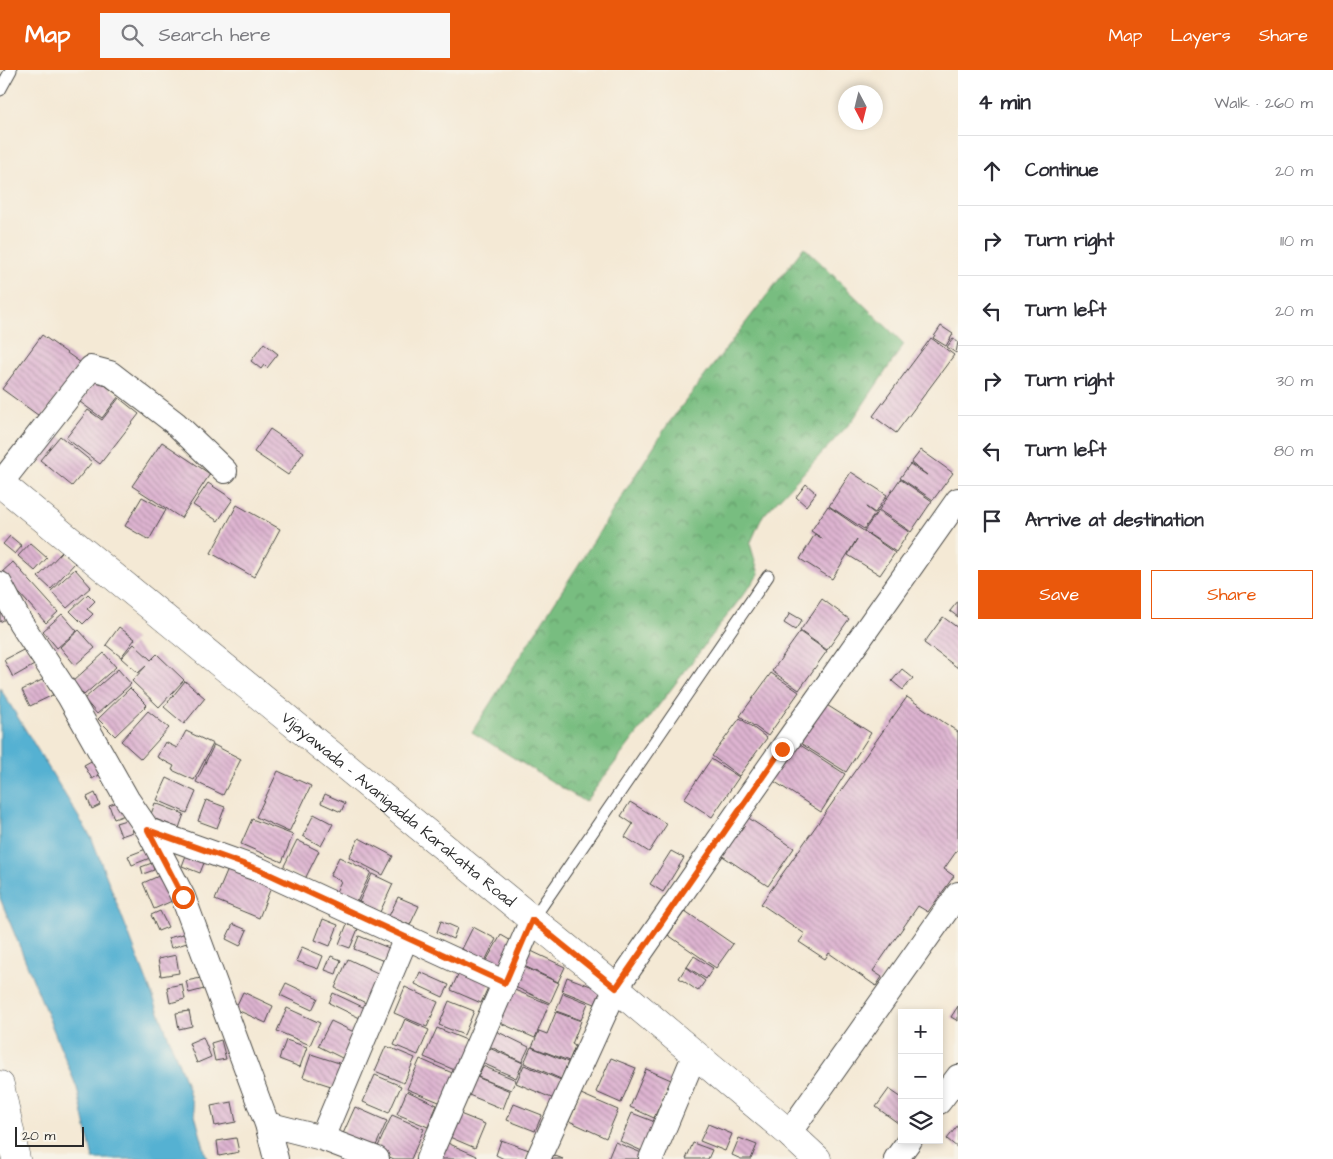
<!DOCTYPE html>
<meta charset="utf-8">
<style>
:root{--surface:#fff;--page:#f7f7f7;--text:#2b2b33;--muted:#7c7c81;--line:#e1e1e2;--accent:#ea580c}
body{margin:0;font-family:"Architects Daughter",sans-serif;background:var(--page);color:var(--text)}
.controls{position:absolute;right:15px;bottom:15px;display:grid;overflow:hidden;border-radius:0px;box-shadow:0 2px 8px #0003}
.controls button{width:45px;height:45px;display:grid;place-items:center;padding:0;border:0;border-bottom:1px solid var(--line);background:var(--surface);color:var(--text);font:25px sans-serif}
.compass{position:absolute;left:838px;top:15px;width:45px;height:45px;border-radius:50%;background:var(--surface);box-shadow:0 2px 8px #0003;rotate:173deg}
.scale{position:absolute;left:15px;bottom:12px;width:69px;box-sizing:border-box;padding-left:5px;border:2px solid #2b2b2b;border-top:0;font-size:14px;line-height:18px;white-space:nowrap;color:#2b2b2b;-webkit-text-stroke:4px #f7f3e8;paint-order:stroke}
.stop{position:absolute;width:15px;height:15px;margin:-11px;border:4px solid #ea580c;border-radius:50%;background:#fff}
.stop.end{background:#ea580c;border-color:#fff;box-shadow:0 1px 5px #0008}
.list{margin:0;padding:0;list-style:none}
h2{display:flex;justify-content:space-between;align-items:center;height:65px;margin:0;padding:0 20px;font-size:21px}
h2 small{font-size:16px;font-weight:400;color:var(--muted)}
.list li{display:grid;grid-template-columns:32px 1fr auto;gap:15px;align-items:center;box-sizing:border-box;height:70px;padding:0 20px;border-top:1px solid var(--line)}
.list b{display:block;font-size:19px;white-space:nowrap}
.list em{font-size:16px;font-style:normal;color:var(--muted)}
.actions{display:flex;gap:10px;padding:15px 20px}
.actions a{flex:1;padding:11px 0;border:1px solid var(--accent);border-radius:0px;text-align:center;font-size:18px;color:var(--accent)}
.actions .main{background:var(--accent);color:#fff}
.icon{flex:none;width:28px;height:28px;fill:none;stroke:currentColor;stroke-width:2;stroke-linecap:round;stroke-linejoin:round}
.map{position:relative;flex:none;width:958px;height:1089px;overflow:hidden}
header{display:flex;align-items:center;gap:30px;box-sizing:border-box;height:70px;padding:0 25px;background:var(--accent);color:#fff}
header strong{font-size:24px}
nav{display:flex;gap:28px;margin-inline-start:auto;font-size:18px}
.search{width:350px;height:45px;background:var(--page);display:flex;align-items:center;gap:12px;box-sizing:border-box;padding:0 18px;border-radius:0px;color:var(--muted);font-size:19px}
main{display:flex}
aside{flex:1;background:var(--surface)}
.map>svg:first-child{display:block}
.forest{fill:url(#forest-crowns);stroke:#527456}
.water{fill:#54b1d2;stroke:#406e7e}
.building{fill:url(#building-back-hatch)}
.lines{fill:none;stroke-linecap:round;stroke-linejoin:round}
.service-casing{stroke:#494844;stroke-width:13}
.minor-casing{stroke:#494844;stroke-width:26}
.tertiary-casing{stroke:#494844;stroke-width:29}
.primary-casing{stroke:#494844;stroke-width:29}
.service{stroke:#fff;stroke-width:11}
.minor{stroke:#fff;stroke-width:24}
.tertiary{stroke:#fff;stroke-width:28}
.primary{stroke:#fff;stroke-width:28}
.route{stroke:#ea580c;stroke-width:6}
.labels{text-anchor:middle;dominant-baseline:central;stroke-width:4;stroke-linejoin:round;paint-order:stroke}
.street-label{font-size:16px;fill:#2b2b2b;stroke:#f7f3e8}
</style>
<header>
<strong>Map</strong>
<div class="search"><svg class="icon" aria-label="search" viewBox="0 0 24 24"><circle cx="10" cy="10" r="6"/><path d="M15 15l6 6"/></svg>Search here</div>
<nav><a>Map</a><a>Layers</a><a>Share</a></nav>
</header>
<main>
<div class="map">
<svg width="958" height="1089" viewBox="0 0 958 1089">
<defs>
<pattern id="forest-crowns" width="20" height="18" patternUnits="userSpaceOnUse" patternTransform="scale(1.25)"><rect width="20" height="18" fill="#78bd80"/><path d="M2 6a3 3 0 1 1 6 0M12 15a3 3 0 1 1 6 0" fill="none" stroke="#639a69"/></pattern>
<pattern id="building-back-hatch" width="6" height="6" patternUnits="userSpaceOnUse" patternTransform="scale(1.25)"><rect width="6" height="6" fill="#deb4d1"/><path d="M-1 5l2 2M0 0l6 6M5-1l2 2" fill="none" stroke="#b493aa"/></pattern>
</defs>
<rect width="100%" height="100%" fill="#f7f3e8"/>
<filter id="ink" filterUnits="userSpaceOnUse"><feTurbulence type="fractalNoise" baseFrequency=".02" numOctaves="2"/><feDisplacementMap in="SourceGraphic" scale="10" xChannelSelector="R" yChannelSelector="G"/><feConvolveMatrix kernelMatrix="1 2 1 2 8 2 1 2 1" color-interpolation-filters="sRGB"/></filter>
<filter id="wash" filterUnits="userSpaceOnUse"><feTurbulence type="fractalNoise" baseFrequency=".0096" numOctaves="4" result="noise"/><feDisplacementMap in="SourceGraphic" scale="20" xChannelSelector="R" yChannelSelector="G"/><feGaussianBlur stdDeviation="1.12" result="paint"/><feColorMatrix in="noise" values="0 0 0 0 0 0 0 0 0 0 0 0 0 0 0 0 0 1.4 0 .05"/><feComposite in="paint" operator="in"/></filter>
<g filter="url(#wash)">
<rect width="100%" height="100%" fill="#f4e9d5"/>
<!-- forest -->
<path class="forest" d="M804,177L904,274L852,351L762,447L750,474L759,504L585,732L472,662L668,354Z"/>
<!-- water -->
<path class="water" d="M0,618L92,769L187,1015L207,1089H93L77,1018L0,828Z"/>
<g id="blocks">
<!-- building -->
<path class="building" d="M941,256L953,264L946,276L933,268Z
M42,265L81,293L42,348L2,319Z
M931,268L954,285L896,363L873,346Z
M953,269L958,272L956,283L947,277Z
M264,273L278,284L267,298L264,295L261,299L251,291Z
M97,309L119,326L102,348L80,332Z
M119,328L139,344L100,394L66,368L88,340L102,350Z
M270,359L304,382L288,405L254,382Z
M60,366L92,392L72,416L40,390Z
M162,372L210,404L181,448L132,416Z
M921,380L953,403L933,430L900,408L910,394L927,405L911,393Z
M851,402L887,425L875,443L866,437L875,444L864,459L829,436Z
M900,409L932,431L911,462L879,440Z
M208,413L233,429L218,451L193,435Z
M806,414L816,423L806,436L796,427Z
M142,427L166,440L149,470L125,456Z
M237,435L280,459L254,507L211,483Z
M828,436L895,483L880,505L848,485L857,469L832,509L800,489L815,464L823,469L811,461Z
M878,441L909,462L896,482L864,461Z
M10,466L22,476L15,484L3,474Z
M30,473L47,488L35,501L18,486Z
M62,482L75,493L51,519L38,507Z
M13,492L58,542L46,553L1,503Z
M75,499L91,517L67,538L51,521Z
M88,524L95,531L87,539L93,544L83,554L70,541Z
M822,529L849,549L827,580L800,561Z
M958,531V547L950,541Z
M0,533L9,547L0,552Z
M790,543L802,550L795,560L784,553Z
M62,544L77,561L57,578L43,561Z
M943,547L958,558V598L924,573Z
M119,557L135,569L121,587L106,575Z
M79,560L95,578L75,595L60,577Z
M800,562L827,581L799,620L772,601Z
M134,574L151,590L157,584L184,610L159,637L132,611L146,596L138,603L121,588Z
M27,578L36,594L13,607L4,590Z
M104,583L116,597L84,625L72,612Z
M118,599L131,614L97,644L84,629Z
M902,599L913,608L903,620L892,611Z
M771,603L799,622L768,666L740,646Z
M44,609L53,625L30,636L22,620Z
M185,611L205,628L184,654L164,637Z
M130,618L147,635L115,666L98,649Z
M907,627L958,662V779L944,799L954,806L928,842L918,836L873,901L882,907L876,916L829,883L825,889L799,872L805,864L761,834Z
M822,632L871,663L846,702L797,671Z
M148,641L169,658L141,689L121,671Z
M740,648L767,668L739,706L712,686Z
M186,661L213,674L194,710L172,700L174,696L157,687L165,672L177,678Z
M794,671L845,704L821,742L769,708Z
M214,675L241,689L223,725L196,712Z
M711,689L739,707L712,747L684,729Z
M93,690L101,704L92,709L84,695Z
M278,701L311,716L289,762L256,747Z
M167,708L196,722L187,743L157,730Z
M95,723L100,735L92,739L87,727Z
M325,724L345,733L341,742L321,733Z
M206,730L225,737L217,758L198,751Z
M120,731L125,745L114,749L109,735Z
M630,732L667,754L649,782L625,767L633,754L621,746Z
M155,733L184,744L179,758L150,747Z
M314,744L333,754L321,776L303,766Z
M744,745L794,778L768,816L718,783Z
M129,749L133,762L121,766L116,753Z
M252,749L293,765L282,792L241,774Z
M359,768L393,786L383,805L349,787Z
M297,770L319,781L305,809L283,798Z
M146,779L150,788L132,795L128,786Z
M188,780L206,788L200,803L182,796Z
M671,781L684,788L663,822L650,814Z
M339,787L371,802L357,832L336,822L341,811L330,806Z
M152,793L154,800L143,804L141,797Z
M229,797L272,815L259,848L215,830Z
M372,804L393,814L380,842L359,832Z
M161,805L172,831L154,839L143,813Z
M398,827L419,836L410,855L389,846Z
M160,841L168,857L158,861L151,845Z
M685,841L733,874L716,898L668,865Z
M323,849L338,855L330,876L315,870Z
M441,851L457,858L453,869L437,862Z
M233,854L247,860L240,876L226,869Z
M347,854L358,859L350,878L339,874Z
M473,857L496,869L485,891L462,879Z
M187,863L190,872L171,878L168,868Z
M501,865L513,872L497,900L485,893Z
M359,866L394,880L389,893L354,879Z
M302,877L323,886L318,899L296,891Z
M529,880L565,897L558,912L522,895Z
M176,885L179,903L161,906L158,889Z
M331,886L341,890L336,904L325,900Z
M694,886L713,898L706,909L687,897Z
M348,889L386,907L372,936L335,918Z
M522,896L559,913L550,933L513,916Z
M686,897L705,911L698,921L679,908Z
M460,900L490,913L481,933L451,920Z
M420,902L449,915L443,927L415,914Z
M567,907L601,920L595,934L562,921Z
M201,908L204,919L189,923L186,911Z
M286,913L318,928L312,940L280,925Z
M182,914L185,929L170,933L167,917Z
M405,917L438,932L427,957L394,943Z
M512,919L549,934L535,968L498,952Z
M243,922L273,936L266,953L235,939Z
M333,923L367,939L362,949L329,933Z
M563,923L588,933L581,950L556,941Z
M449,931L474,941L464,965L439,955Z
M958,936V951L951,947Z
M287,938L320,953L310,975L277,961Z
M189,941L192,956L179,959L176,943Z
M556,942L581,951L572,974L575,976L569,991L532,977L539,961L547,964Z
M405,949L429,960L418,985L394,975Z
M331,951L356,963L344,989L318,976Z
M437,958L476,974L464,1004L424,987Z
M494,960L529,977L522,992L487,975Z
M203,967L211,987L197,993L189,973Z
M221,970L226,989L215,991L211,973Z
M286,970L307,977L300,997L279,989Z
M386,976L415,988L404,1013L375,1001Z
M487,977L523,993L516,1008L480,992Z
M531,977L568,992L561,1009L524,993Z
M311,984L342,994L334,1017L303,1007Z
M611,988L636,998L621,1033L596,1022Z
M420,989L457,1005L444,1034L407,1019Z
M524,995L561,1010L554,1029L516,1013Z
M483,996L516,1010L511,1020L478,1007Z
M646,999L671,1010L654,1048L630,1037Z
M375,1005L401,1016L389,1043L363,1032Z
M472,1005L510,1021L503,1039L464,1023Z
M889,1019L902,1028V1056L876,1037Z
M407,1021L437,1035L428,1057L397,1044Z
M581,1024L618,1040L606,1068L569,1051Z
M232,1032L236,1052L215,1056L211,1036Z
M514,1034L542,1045L535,1061L507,1050Z
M355,1037L387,1051L374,1080L342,1066Z
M455,1042L485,1054L475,1078L445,1065Z
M632,1043L655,1052L642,1081L620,1071Z
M392,1045L424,1059L411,1089H394L376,1081Z
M708,1054L732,1064L725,1081L700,1071Z
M958,1055V1078L947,1069Z
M236,1068L239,1082L219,1086L217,1071Z
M739,1068L757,1075L751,1089H741L732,1085Z
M501,1070L529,1080L525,1089H504L496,1085Z
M443,1071L477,1086L476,1089H436Z
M615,1072L644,1084L642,1089H608Z
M693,1073L712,1080L708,1089H686Z
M553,1085L563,1089H552Z"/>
</g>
</g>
<g filter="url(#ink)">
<use href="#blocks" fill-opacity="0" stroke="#494844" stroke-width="1"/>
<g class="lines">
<!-- service casing -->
<g class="service-casing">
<path id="service" d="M0,20L11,0
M533,849L768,506"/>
</g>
<!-- minor casing -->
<g class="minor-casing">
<path id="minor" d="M0,414L91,298L110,303L175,353L225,401
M0,514L20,552L69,626L127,729L148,760L183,827L267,1054L276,1089
M148,760L260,800L505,913
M939,1032L958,1007
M267,1054L322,1068L377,1089
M789,1063L958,824
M322,1068L406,868
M428,1089L532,850
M538,1089L616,918L782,679L958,430
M651,1089L695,984
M896,1089L910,1070"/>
</g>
<!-- tertiary casing -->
<g class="tertiary-casing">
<path id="tertiary" d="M0,1015L16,1089"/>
</g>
<!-- primary casing -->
<g class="primary-casing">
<g id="primary">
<path id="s1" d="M0,413L616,918L789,1063L817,1089"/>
</g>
</g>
<!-- service -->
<use href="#service" class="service"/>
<!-- minor -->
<use href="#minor" class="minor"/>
<!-- tertiary -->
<use href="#tertiary" class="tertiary"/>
<!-- primary -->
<use href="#primary" class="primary"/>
</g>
</g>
<g class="lines" filter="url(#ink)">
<!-- route -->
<path class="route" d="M183,827L148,760L260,800L505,913L532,850L616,918L782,679"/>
</g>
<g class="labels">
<!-- street labels -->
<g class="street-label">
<text stroke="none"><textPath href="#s1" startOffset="515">Vijayawada - Avanigadda Karakatta Road</textPath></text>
</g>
</g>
</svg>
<div class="controls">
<button>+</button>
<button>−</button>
<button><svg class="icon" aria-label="layers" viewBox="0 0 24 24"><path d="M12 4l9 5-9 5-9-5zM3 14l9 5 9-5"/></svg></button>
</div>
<svg class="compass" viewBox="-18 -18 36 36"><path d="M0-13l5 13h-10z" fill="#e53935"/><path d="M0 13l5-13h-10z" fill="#7c7c81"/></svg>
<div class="scale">20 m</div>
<div class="stop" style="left:183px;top:827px"></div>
<div class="stop end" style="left:782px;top:679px"></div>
</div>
<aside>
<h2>4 min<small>Walk · 260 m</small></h2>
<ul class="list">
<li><svg class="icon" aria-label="ahead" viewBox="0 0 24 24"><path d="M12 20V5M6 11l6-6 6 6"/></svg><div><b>Continue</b></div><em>20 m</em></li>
<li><svg class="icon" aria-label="right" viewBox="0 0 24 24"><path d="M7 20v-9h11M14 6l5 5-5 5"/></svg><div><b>Turn right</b></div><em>110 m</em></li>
<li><svg class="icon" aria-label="left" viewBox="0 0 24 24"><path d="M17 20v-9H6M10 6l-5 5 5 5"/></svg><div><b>Turn left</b></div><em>20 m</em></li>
<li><svg class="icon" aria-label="right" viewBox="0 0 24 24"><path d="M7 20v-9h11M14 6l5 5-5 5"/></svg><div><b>Turn right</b></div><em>30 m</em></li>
<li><svg class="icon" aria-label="left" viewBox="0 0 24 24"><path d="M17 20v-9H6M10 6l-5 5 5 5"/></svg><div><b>Turn left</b></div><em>80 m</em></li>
<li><svg class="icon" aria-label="arrive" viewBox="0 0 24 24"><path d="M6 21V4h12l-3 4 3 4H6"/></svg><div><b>Arrive at destination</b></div></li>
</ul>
<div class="actions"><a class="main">Save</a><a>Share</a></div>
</aside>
</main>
